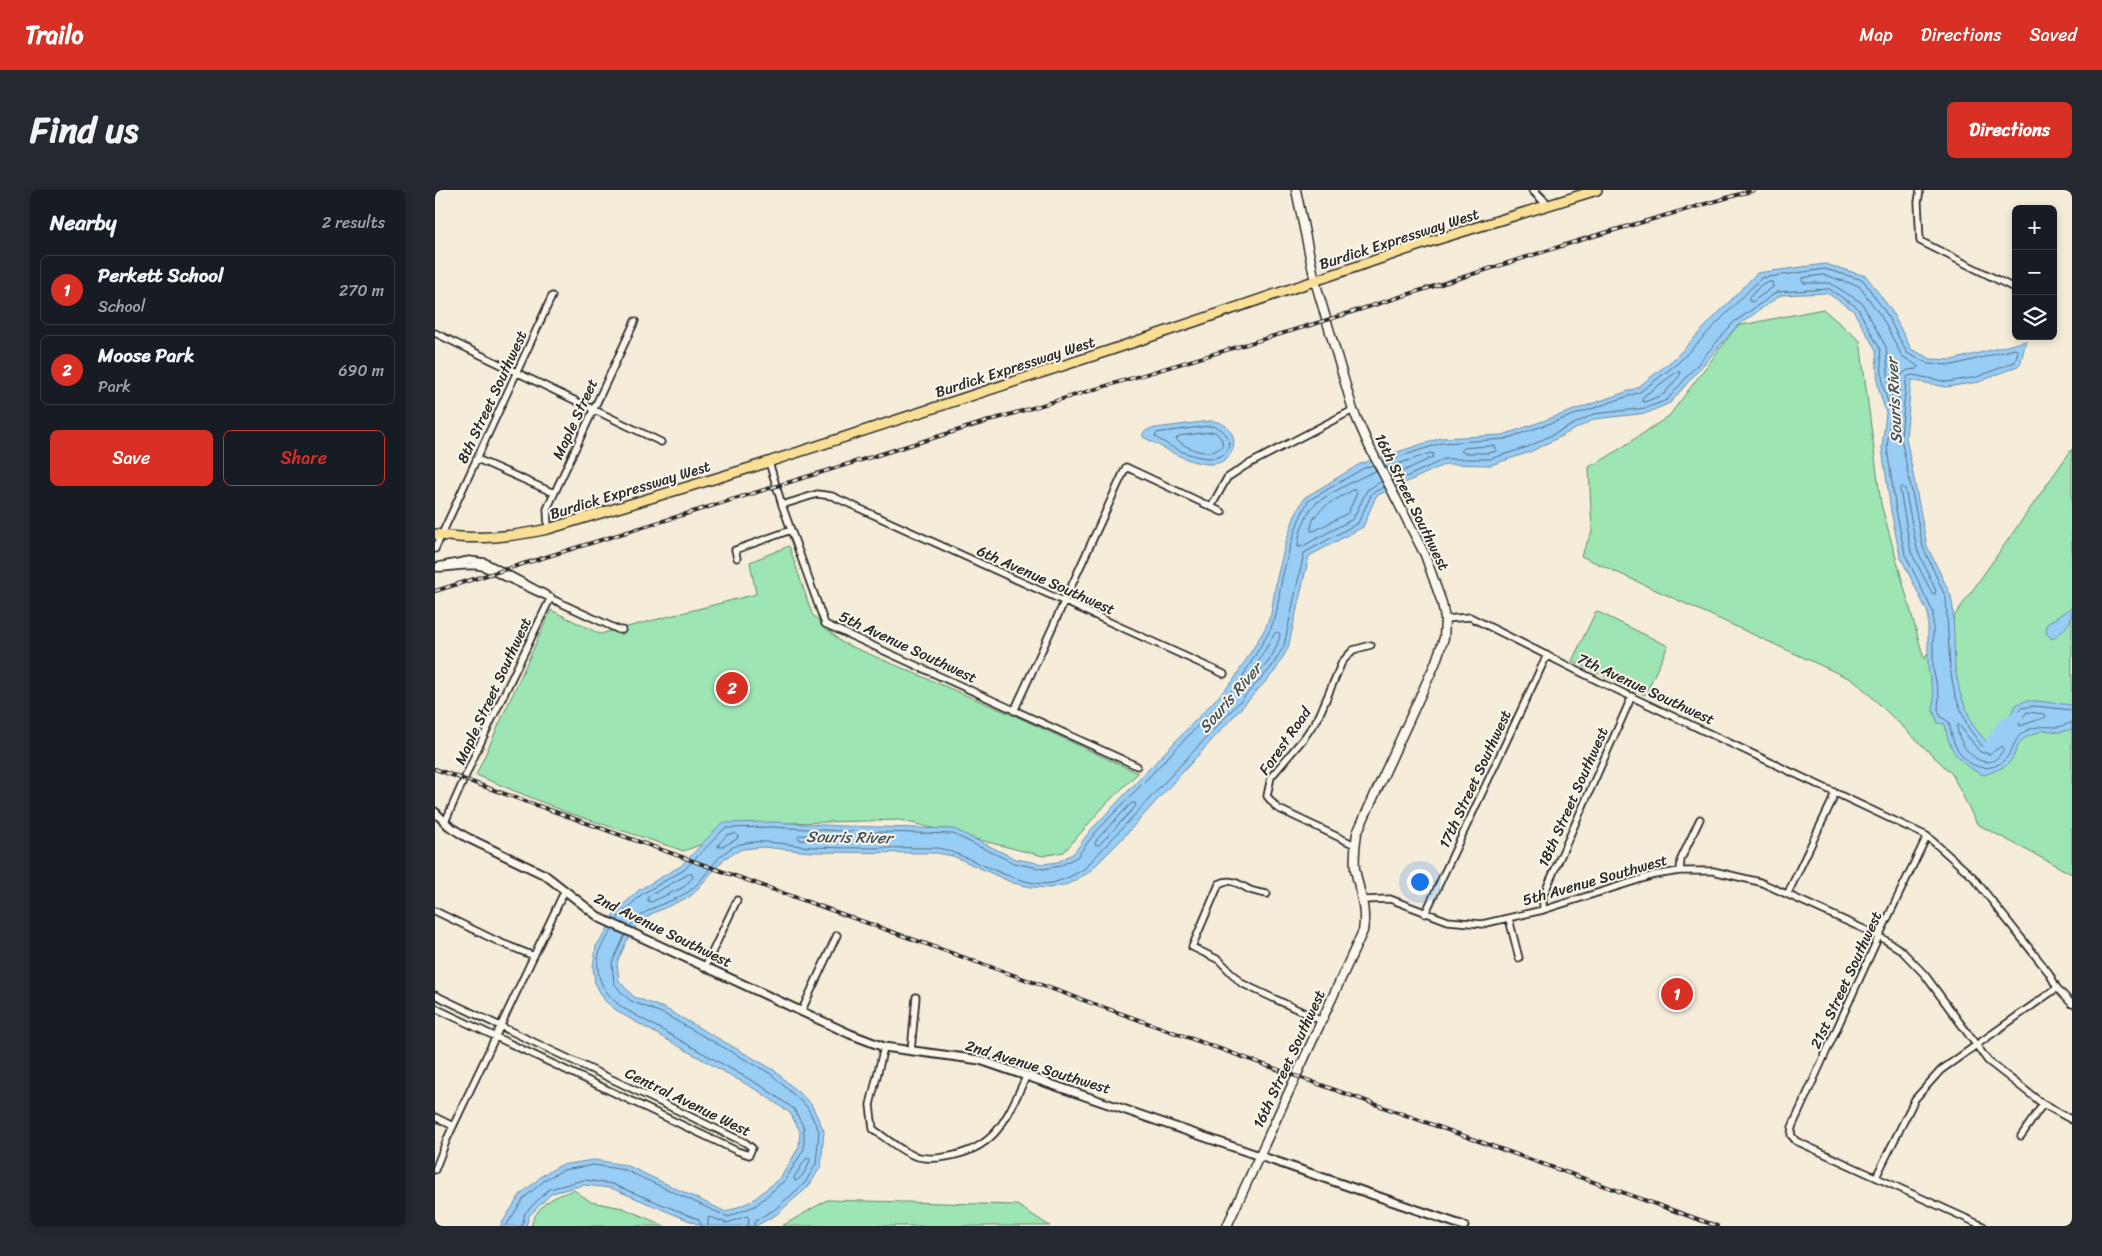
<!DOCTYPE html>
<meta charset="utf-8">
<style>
:root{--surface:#171b24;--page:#242831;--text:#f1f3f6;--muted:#9ea1a6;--line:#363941;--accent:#d93025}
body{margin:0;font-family:Sriracha,sans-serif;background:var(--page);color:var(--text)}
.controls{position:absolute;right:15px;top:15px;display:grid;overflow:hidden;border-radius:8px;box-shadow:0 2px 8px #0003}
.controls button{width:45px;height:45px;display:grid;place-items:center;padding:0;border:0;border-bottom:1px solid var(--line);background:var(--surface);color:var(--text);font:25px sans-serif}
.you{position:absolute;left:984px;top:691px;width:18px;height:18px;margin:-12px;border:4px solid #fff;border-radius:50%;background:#1a73e8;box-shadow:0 0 0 8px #1a73e833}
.badge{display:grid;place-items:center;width:32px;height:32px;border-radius:50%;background:var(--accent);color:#fff;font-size:16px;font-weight:700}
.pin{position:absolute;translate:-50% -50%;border:2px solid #fff;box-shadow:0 1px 5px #0006}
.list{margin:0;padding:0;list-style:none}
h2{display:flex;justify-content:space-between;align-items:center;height:65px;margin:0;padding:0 20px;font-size:21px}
h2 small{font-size:16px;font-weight:400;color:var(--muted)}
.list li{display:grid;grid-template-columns:32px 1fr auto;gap:15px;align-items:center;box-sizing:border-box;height:70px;margin:0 10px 10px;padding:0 10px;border:1px solid var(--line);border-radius:8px}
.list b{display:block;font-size:19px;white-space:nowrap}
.list p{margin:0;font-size:16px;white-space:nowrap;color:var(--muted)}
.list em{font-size:16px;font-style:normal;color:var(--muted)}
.actions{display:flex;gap:10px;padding:15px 20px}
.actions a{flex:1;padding:11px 0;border:1px solid var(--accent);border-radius:8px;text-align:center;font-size:18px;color:var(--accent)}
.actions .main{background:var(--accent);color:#fff}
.icon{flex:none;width:28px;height:28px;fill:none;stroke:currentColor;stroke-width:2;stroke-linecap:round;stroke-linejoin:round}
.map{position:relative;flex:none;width:1637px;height:1036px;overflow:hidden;border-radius:8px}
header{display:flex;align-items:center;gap:30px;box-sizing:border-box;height:70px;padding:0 25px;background:var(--accent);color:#fff}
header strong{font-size:24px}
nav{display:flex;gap:28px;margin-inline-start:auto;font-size:18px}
.intro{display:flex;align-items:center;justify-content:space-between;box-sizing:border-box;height:120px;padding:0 30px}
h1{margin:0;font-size:35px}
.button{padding:12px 22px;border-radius:8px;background:var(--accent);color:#fff;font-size:18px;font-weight:700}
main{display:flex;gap:30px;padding:0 30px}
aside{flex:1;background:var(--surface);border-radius:8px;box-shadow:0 2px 8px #0003}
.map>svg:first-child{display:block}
.green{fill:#9de5b2;stroke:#64886e}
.water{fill:#98cdf6;stroke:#6c8ca5}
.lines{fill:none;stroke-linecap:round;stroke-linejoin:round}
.shore{stroke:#576c7c;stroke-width:1}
.river{stroke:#98cdf6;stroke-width:12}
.minor-casing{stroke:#2b2b2b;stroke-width:9}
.tertiary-casing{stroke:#2b2b2b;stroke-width:11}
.secondary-casing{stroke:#2b2b2b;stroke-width:11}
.primary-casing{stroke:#2b2b2b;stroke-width:12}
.minor{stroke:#fbf7ec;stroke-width:5.5}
.tertiary{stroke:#fbf7ec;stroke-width:7}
.secondary{stroke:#fbf7ec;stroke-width:8}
.primary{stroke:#fadf96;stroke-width:9}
.rail-casing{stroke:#2b2b2b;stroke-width:4}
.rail{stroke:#fbf7ec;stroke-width:2;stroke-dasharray:5.5;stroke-linecap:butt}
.labels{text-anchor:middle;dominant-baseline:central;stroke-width:4;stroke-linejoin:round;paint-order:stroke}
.street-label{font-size:15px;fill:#2b2b2b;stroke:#fbf7ec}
.water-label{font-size:16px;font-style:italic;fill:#46545e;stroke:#fbf7ec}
</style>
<header>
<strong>Trailo</strong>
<nav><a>Map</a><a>Directions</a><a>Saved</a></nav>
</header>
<div class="intro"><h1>Find us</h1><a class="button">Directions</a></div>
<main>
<aside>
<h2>Nearby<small>2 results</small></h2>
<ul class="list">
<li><span class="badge">1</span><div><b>Perkett School</b><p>School</p></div><em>270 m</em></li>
<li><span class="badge">2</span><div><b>Moose Park</b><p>Park</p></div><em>690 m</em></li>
</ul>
<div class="actions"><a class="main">Save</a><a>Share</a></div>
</aside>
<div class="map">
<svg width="1637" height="1036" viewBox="0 0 1637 1036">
<rect width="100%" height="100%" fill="#f5ecda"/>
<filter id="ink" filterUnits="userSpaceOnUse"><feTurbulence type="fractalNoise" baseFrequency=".02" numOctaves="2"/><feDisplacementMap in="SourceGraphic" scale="10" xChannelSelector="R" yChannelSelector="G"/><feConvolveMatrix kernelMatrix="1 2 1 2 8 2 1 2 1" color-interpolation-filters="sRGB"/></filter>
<g filter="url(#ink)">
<!-- green -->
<path class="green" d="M1388,119L1425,151L1446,314L1489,469L1637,259V684L1542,634L1517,584L1420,491L1146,366L1157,342L1154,277L1174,266L1234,226L1302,136Z
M354,356L377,424L406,452L587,529L703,583L670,615L629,662L608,666L465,630L319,634L249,661L131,622L41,585L116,420L165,444L321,404L315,372Z
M1161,421L1233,456L1210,505L1137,471Z
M139,1000L156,1012L188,1018L230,1036H96C103,1013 118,1007 139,1000Z
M392,1010L582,1015L615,1036H347Z"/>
<!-- water -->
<path class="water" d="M1390,74L1431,86L1456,120L1476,159L1496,169L1517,170L1591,151L1585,175L1544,192L1511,197L1476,190L1471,248L1492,356L1516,406L1518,418L1520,478L1525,503L1537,534L1552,553L1563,544L1582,514L1591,511H1600L1637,515V539L1625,542L1607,540C1600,545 1592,545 1586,551C1582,556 1580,564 1577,569C1571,578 1559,581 1549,585C1525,575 1513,560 1510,534L1503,533L1498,520L1499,507L1493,478V423L1465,366L1456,321L1447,258L1451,223L1443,197L1441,160L1418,120L1392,103L1346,105L1302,136L1235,213L1212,223L1160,229L1095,262L1056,275L1011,274L941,306L928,337L874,366L853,458L840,481L684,652L653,683L633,694L615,698L596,697L578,693L518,666L502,663L376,662L328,657L307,659L290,668L256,706L216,724L203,734L191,752L182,773L184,791L199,807L231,819L339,880L376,914L389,941L386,976L374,996L342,1024L321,1036H267L176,998L149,995L117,1003L94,1026L91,1036H65L85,1005L108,985L126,975L159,970L191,975L291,1022L317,1011L346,987L364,957L365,941L355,923L325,902L185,823L170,811L160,793L158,777L161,756L170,744L179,723L204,700L246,676L287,633L337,632L406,636L519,639L581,669L608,674L623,672L639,663L655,641L798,491L830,439L836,424L842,387L851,352L859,328L869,308L925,274L1006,248L1068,245L1202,198L1239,169L1322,83Z
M774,231C808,231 806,275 774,274C751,273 728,257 708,247V243L714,239Z
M1637,417C1637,434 1631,439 1617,449L1611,443L1612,434Z"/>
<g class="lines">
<!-- shore -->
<path class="shore" d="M1389,85L1424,96L1446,126L1467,166L1483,176L1482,179L1473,180L1466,185L1463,213L1459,212L1454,195L1451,157L1427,113L1395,93H1369L1367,91L1368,88Z
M1337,92L1338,97L1317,112L1314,111V108L1327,94Z
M1242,182H1245V185L1229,204L1210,212L1207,211L1208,207Z
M774,236C786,236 792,243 795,254C788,284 733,258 720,246L722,243Z
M780,242L786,248L788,255C777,269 753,260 741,249L744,246Z
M1060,256L1062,261L1054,263H1029L1026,261L1029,258Z
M948,272L1007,253L1070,249L1205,202L1243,173L1326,88L1390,79L1428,90L1451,123L1472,163L1494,174L1518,175L1580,159L1583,161L1580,172L1542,187L1512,192L1478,185L1473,186L1471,191L1466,248L1488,357L1511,408L1515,478L1520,505L1533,537L1547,556L1552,558L1567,547L1586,518L1599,516L1637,520
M951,278L996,263L999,264L998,267L956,287
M941,281C931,284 883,309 877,317C870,326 863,346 863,357H866L918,329L932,300L947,291
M958,293L1010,269H1055L1093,257L1159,224L1211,218L1232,210L1298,133L1342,102L1394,99L1422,117L1445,159L1448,196L1456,222L1452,258L1461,320L1470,364L1498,422V478L1504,506L1503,519L1506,527L1514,532C1516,543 1518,555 1526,564C1537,580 1559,583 1572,567C1579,558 1580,545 1593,540C1606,535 1609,537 1622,537C1627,537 1632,533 1637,533
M1467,297L1470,299L1482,359L1501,401L1500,404L1497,403L1476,362L1465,300Z
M918,300H921L922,303L913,323L879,341H876C875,319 902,310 918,300Z
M840,443L843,442L845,444C843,457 832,479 820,483L819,480Z
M1592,522L1609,524L1611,527L1585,536L1584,533Z
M1524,535L1545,562L1554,564L1567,556L1569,558C1555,590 1523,560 1522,537Z
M697,613H700L701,616L664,655H661L660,653L663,648Z
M301,644L303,646L302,649L287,657H283L284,654L292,645Z
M366,645L383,646L385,649L383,651L365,650L363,647Z
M254,684H257L258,687L249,697L216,712L213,711V707Z
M182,731L184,726L207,704L249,680L290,638L338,637L406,641L518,644L579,673L608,679L625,676L642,667L659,644L803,494L834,442L841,426L847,388L856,353L864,330L873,311L927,279L938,275
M195,737C209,716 233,715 253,702C272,689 281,661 306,654C328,648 355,656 377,657C419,659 461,657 503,658C536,665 584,699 617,693C629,690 639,685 649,679L836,478L849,456L869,363L923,333L937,303L949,297
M190,745L177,773L179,793L187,803L196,811L229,824L336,884L372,917L384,941L381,974L370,993L339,1020L321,1030L319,1036
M372,968L375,969C374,976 367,989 360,991L359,988Z
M71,1036L89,1008L111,989L128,980L159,975L190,980L293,1027L320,1016L350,990L369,959V938L359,919L328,897L188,818C168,803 158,785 165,760C167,753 174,746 178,739
M87,1036L90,1023L114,999L149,990L177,994L263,1029L267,1036
M273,1036V1030L274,1027L292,1033L312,1026L314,1028L313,1036"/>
<!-- river -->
<path class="river" d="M1554,557L1568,536L1582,527"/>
<!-- minor casing -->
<g class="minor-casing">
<path id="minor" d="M1485,0L1483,12L1485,51L1577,97
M0,143L226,252
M42,269L119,303
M334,272L347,315L390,434L702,576
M347,315L382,304L397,306L789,484
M776,317L792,288L810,276L918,220
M113,339L112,319L200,131
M0,359L117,106
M302,368L300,360L356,340
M3,376L34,370L50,372L112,405
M0,378C16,379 32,373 48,377L184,440H187
M1010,429L1035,427L1163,491L1492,646L1538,687L1614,783L1622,798L1637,814
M579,521L691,277L787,322
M10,632L44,556L116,407
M1492,646L1444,746L1357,937L1356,945L1361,951L1548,1036
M920,655L842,618L832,606L836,587L869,548L884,526L907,472L918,460L936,455
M1245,681L1246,669L1265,629
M1353,703L1397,611L1399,602
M832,704C826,703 821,702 815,700C805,695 796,687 784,694L757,757L784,770L806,793L887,831
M928,710L955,709L1013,731L1047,734L1108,720L1219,685L1245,681H1278L1325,692L1444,746L1466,760L1490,785L1553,871L1608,914L1637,930
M1108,720V706L1197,506
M0,721L64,752L99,766
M990,724L1112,465
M1074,729L1084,768
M270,777L302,710
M0,805L311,953L317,958L314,965L302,961L0,818
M366,822L402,745
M449,857L435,915L438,939C449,947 461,957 473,963C484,969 498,969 510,967C563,959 571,928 592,885
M476,861L481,807
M0,927L18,936
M1586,946L1608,914
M0,980L12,949L130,700
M1441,987L1480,909L1506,880L1622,798"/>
</g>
<!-- tertiary casing -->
<g class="tertiary-casing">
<path id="tertiary" d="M1098,0L1113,15
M0,622L14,636L31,647L110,685L165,728L415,844L449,857L545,870L1029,1036"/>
</g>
<!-- secondary casing -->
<g class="secondary-casing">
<path id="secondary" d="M792,1036L928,741C932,719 924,700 920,679C919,667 920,655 922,643L1000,474L1009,448L1010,429L1007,413L990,365L934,256L918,220L880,91L861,0"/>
</g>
<!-- primary casing -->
<g class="primary-casing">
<path id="primary" d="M0,344C37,351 76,347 113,339L318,277L679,159L994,52L1162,0"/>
</g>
<!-- minor -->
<use href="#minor" class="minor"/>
<!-- tertiary -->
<use href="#tertiary" class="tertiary"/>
<!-- secondary -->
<use href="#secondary" class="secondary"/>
<!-- primary -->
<use href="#primary" class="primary"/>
<!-- rail casing -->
<g class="rail-casing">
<path id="rail" d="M0,401L560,229L879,134L1152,48L1319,0
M0,579L1282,1036"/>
</g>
<!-- rail -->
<use href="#rail" class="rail"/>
</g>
</g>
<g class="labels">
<!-- street labels -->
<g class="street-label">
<text transform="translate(964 49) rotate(-18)">Burdick Expressway West</text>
<text transform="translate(580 177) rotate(-18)">Burdick Expressway West</text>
<text transform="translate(57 207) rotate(-65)">8th Street Southwest</text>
<text transform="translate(140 229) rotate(-65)">Maple Street</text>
<text transform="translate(195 300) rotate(-17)">Burdick Expressway West</text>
<text transform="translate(977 312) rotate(64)">16th Street Southwest</text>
<text transform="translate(611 390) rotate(24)">6th Avenue Southwest</text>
<text transform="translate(473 457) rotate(25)">5th Avenue Southwest</text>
<text transform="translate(1211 499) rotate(25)">7th Avenue Southwest</text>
<text transform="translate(58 501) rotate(-65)">Maple Street Southwest</text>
<text transform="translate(850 551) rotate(-55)">Forest Road</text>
<text transform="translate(1040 589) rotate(-65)">17th Street Southwest</text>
<text transform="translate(1138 607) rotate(-66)">18th Street Southwest</text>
<text transform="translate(1160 690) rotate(-16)">5th Avenue Southwest</text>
<text transform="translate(228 740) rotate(26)">2nd Avenue Southwest</text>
<text transform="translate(1411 790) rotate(-65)">21st Street Southwest</text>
<text transform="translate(854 869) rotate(-65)">16th Street Southwest</text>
<text transform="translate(603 877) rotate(17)">2nd Avenue Southwest</text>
<text transform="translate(253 912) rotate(26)">Central Avenue West</text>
</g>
<!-- water labels -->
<g class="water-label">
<text transform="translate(1459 211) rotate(-93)">Souris River</text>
<text transform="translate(795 508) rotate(-49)">Souris River</text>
<text transform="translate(414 647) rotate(1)">Souris River</text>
</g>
</g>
</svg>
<div class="controls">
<button>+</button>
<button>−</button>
<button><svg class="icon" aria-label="layers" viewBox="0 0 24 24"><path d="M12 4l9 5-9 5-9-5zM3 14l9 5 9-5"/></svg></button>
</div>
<div class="you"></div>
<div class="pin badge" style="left:1242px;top:804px">1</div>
<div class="pin badge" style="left:297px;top:498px">2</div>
</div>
</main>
